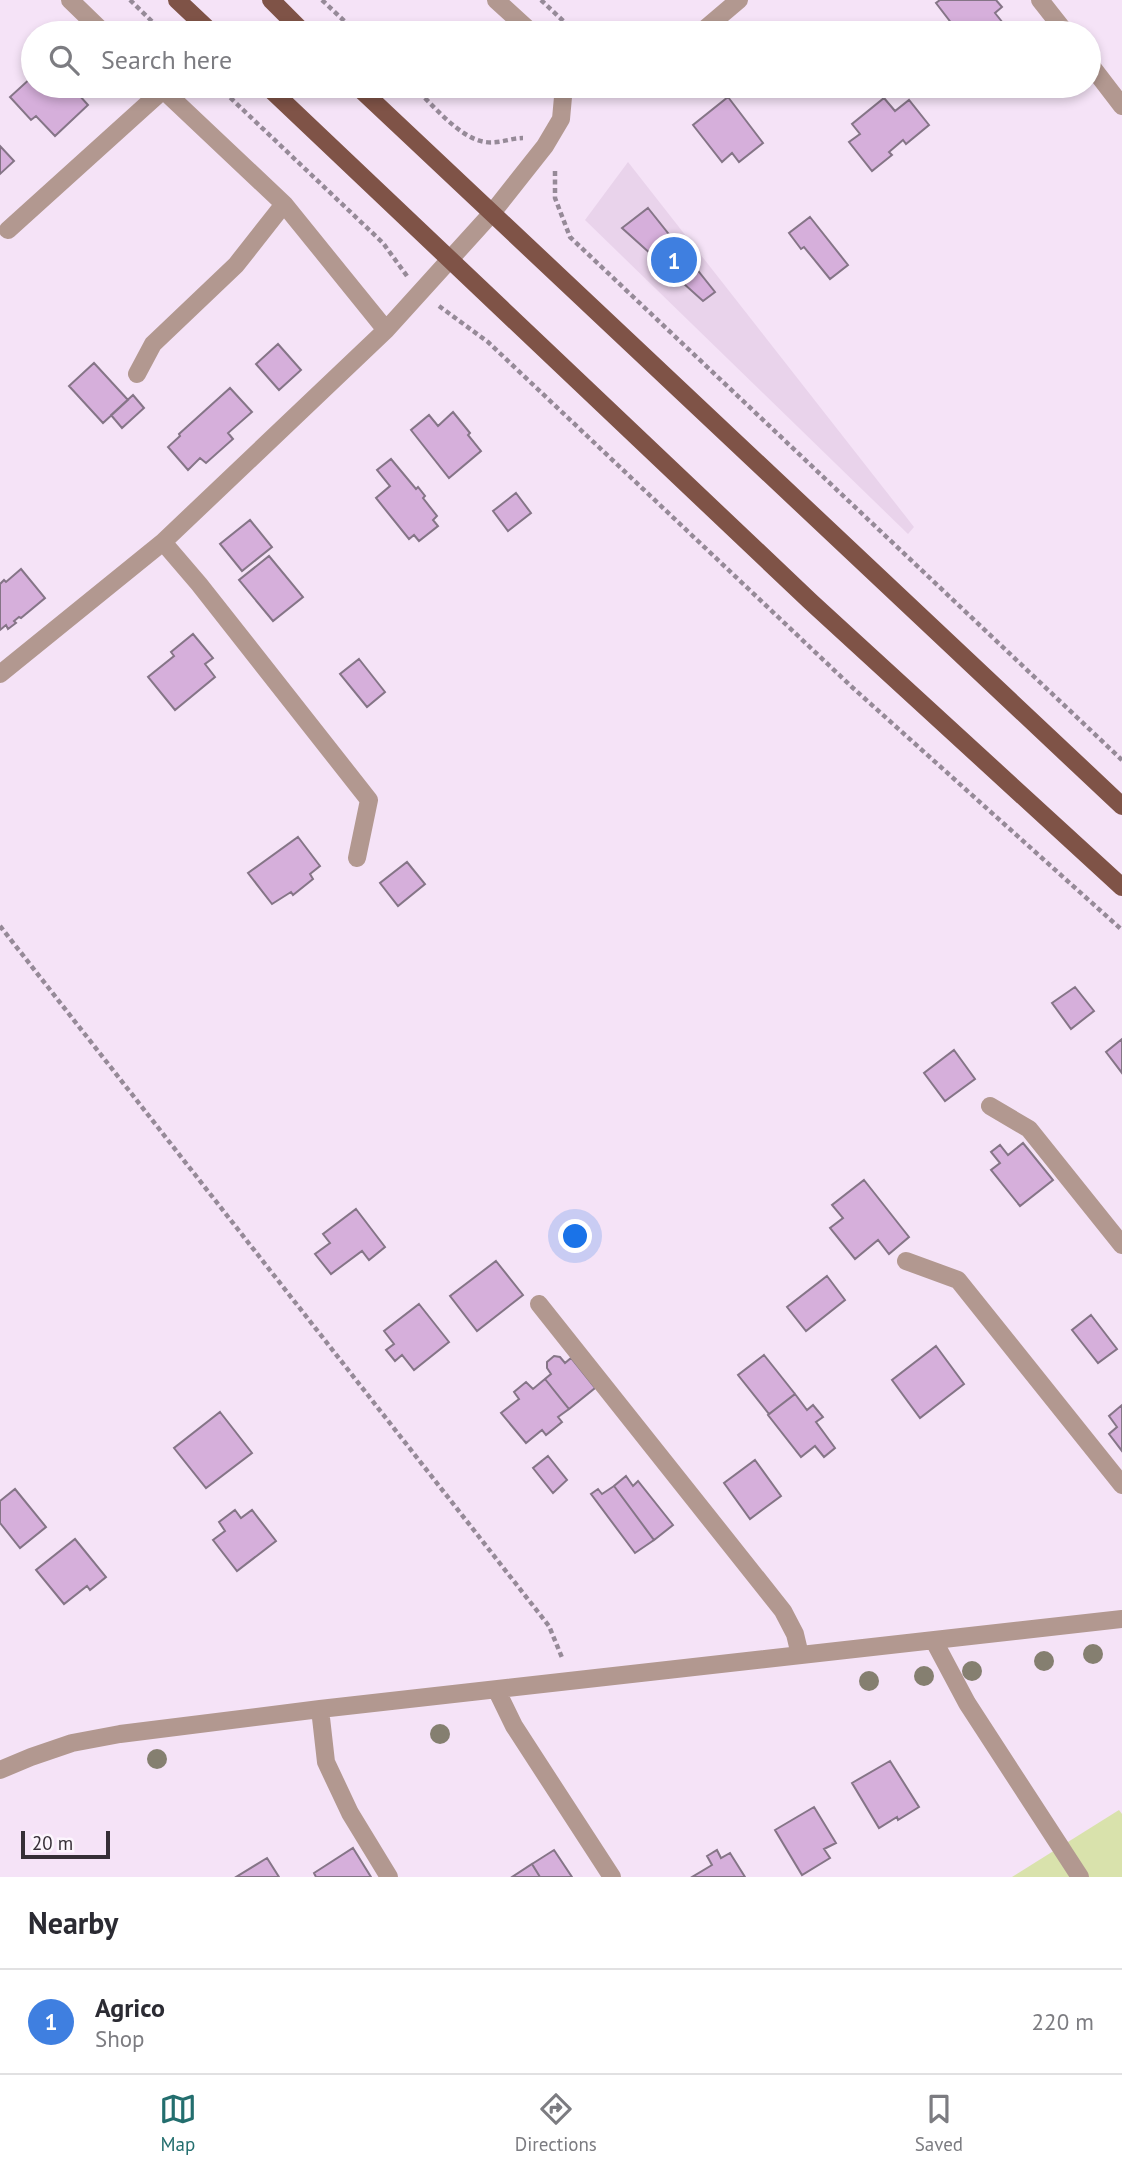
<!DOCTYPE html>
<style>
:root{--surface:#fff;--page:#f7f7f7;--text:#2b2b33;--muted:#7c7c81;--line:#e1e1e2;--accent:#236e6e}
body{margin:0;font-family:"PT Sans",sans-serif;background:var(--page);color:var(--text)}
.scale{position:absolute;left:21px;bottom:18px;width:89px;box-sizing:border-box;padding-left:7px;border:4px solid #352e36;border-top:0;font-size:19px;line-height:24px;white-space:nowrap;color:#352e36;-webkit-text-stroke:5px #fcf5fd;paint-order:stroke}
.you{position:absolute;left:576px;top:1237px;width:24px;height:24px;margin:-18px;border:5px solid #fff;border-radius:50%;background:#1a73e8;box-shadow:0 0 0 10px #1a73e833}
.badge{display:grid;place-items:center;width:46px;height:46px;border-radius:50%;background:var(--accent);color:#fff;font-size:23px;font-weight:700}
.pin{position:absolute;translate:-50% -50%;border:4px solid #fff;box-shadow:0 2px 7px #0006}
.list{margin:0;padding:0;list-style:none}
h2{display:flex;justify-content:space-between;align-items:center;height:91px;margin:0;padding:0 28px;font-size:30px}
h2 small{font-size:23px;font-weight:400;color:var(--muted)}
.list li{display:grid;grid-template-columns:46px 1fr auto;gap:21px;align-items:center;box-sizing:border-box;height:105px;padding:0 28px;border-top:2px solid var(--line)}
.list b{display:block;font-size:26px;white-space:nowrap}
.list p{margin:0;font-size:23px;white-space:nowrap;color:var(--muted)}
.list em{font-size:23px;font-style:normal;color:var(--muted)}
.icon{flex:none;width:38px;height:38px;fill:none;stroke:currentColor;stroke-width:2;stroke-linecap:round;stroke-linejoin:round}
.map{position:relative;flex:none;width:1122px;height:1877px;overflow:hidden}
.search{position:absolute;background:var(--surface);box-shadow:0 4px 10px #0003;left:21px;right:21px;top:21px;height:77px;display:flex;align-items:center;gap:18px;box-sizing:border-box;padding:0 24px;border-radius:38px;color:var(--muted);font-size:26px}
.sheet{height:196px;background:var(--surface)}
nav{display:flex;justify-content:space-around;align-items:center;box-sizing:border-box;height:98px;border-top:2px solid var(--line);background:var(--surface);font-size:19px;color:var(--muted)}
nav a{display:grid;justify-items:center;gap:4px}
nav .on{color:var(--accent)}
.map>svg:first-child{display:block}
.built{fill:#e9d3eb}
.green{fill:#d9e2ac}
.building{fill:#d6afdb;stroke:#857587;stroke-width:2}
.lines{fill:none;stroke-linecap:round;stroke-linejoin:round}
.path{stroke:#968a98;stroke-width:4.5;stroke-dasharray:5 3.5;stroke-linecap:butt}
.minor{stroke:#b29890;stroke-width:18}
.major{stroke:#7f5347;stroke-width:18}
.tree{fill:#857f70}
</style>
<div class="map">
<svg width="1122" height="1877" viewBox="0 0 1122 1877">
<rect width="100%" height="100%" fill="#f5e3f7"/>
<!-- built -->
<path class="built" d="M628,162L914,527L908,534L585,220Z"/>
<!-- green -->
<path class="green" d="M1119,1810L1122,1814V1877H1012Z"/>
<!-- building -->
<path class="building" d="M940,0H996L1002,7L995,13L1003,23L991,33H959L936,3Z
M33,76V86H61L63,88L71,86L88,105L55,136L36,116L31,120L10,97Z
M728,97L763,143L739,162L732,153L722,162L693,125Z
M884,98L895,111L909,100L929,125L906,144L903,140L889,152L892,155L872,171L849,142L860,134L852,124Z
M0,146L14,161L0,174Z
M648,208L715,292L703,301L622,228Z
M810,217L848,265L830,279L804,247L801,249L789,233Z
M278,344L301,370L279,390L256,364Z
M94,363L128,400L103,423L69,386Z
M230,388L252,412L228,433L233,439L206,463L200,458L188,470L168,447L180,436L179,434Z
M133,395L144,408L122,428L111,415Z
M453,412L470,433L468,435L481,451L449,478L411,430L429,415L438,426Z
M391,459L416,489L418,487L425,496L423,498L437,516L433,520L438,526L419,541L414,535L409,539L376,498L390,486L377,470Z
M516,493L531,513L508,531L493,511Z
M250,520L272,547L242,571L220,544Z
M269,556L303,597L273,621L239,580Z
M21,569L45,598L21,618L19,617L14,621L16,623L8,629L6,625L0,630V584L4,580L6,582Z
M193,634L213,658L205,664L215,677L175,710L148,677L174,656L171,652Z
M359,659L385,692L367,707L340,674Z
M298,837L320,866L310,874L313,879L293,895L291,892L272,904L248,873Z
M407,862L425,884L398,906L380,883Z
M1075,987L1094,1011L1071,1029L1052,1003Z
M1122,1039V1073L1106,1052Z
M954,1050L975,1079L945,1101L924,1073Z
M1023,1143L1053,1180L1020,1206L991,1170L1000,1163L991,1152L1000,1145L1008,1155Z
M864,1180L909,1237L889,1254L878,1240L855,1259L830,1228L843,1218L832,1205Z
M356,1209L385,1247L369,1260L362,1251L331,1274L315,1254L330,1243L323,1234Z
M496,1261L523,1295L477,1331L450,1296Z
M827,1276L845,1300L806,1331L787,1307Z
M419,1304L449,1342L414,1370L402,1355L395,1361L386,1350L394,1344L384,1331Z
M1091,1315L1117,1349L1098,1363L1072,1330Z
M936,1346L964,1384L920,1418L892,1380Z
M764,1355L795,1394L769,1414L738,1375Z
M554,1356L560,1357L565,1363L571,1358L595,1388L569,1409L545,1379L551,1374L547,1368V1362Z
M545,1379L569,1409L558,1417L562,1422L546,1435L542,1430L526,1443L501,1413L519,1399L514,1392L526,1382L533,1389Z
M795,1394L807,1410L813,1405L823,1417L816,1422L835,1448L824,1457L815,1446L801,1457L768,1415Z
M1122,1405V1451L1109,1434L1117,1427L1109,1416Z
M220,1412L252,1453L206,1488L174,1448Z
M548,1456L567,1480L553,1493L533,1468Z
M755,1460L781,1496L750,1519L724,1483Z
M626,1476L633,1486L638,1481L673,1525L654,1540L614,1486Z
M614,1486L654,1540L635,1553L591,1494L598,1489L602,1494Z
M15,1489L46,1527L20,1548L0,1523V1501Z
M235,1510L241,1518L252,1510L276,1541L237,1571L213,1540L225,1531L219,1522Z
M75,1539L106,1577L90,1590L87,1586L64,1604L36,1570Z
M890,1761L919,1807L898,1820L897,1817L879,1828L852,1783Z
M814,1807L836,1843L824,1849L830,1858L802,1875L775,1830Z
M353,1848L371,1877H316L314,1873Z
M554,1850L572,1877H540L532,1864Z
M717,1850L721,1858L730,1853L745,1877H692L712,1865L707,1856Z
M267,1858L279,1877H236Z
M532,1864L540,1877H512Z"/>
<g class="lines">
<!-- path -->
<path class="path" d="M130,0L164,33
M322,0L357,33
M541,0L576,33
M218,86L383,243L407,276
M413,86C432,104 459,138 485,142C499,144 511,138 523,138
M555,171V198L570,237L1122,760
M439,306L488,342L853,688L1122,930
M0,926L549,1626L563,1660"/>
<!-- minor -->
<path class="minor" d="M70,0L104,33
M496,0L532,33
M1040,0L1066,33
M700,33L739,0
M1089,63L1122,106
M159,86L284,204L386,330
M8,230L163,90
M137,374L153,344L236,265L284,204
M163,542L199,584L369,800L357,858
M0,674L163,542L386,330L492,213L545,146L561,119L564,86
M990,1106L1029,1129L1122,1245
M906,1261L958,1280L1122,1485
M539,1304L783,1611L795,1634L800,1655
M934,1641L967,1703L1080,1877
M497,1691L514,1726L612,1877
M320,1709L326,1762L350,1813L389,1877
M0,1770L31,1757L72,1743L120,1734L320,1709L1122,1619"/>
<!-- major -->
<path class="major" d="M177,0L212,33
M271,0L304,33
M267,86L811,602L1122,887
M357,86L1122,806"/>
</g>
<!-- trees -->
<g class="tree">
<circle cx="1093" cy="1654" r="10"/>
<circle cx="1044" cy="1661" r="10"/>
<circle cx="972" cy="1671" r="10"/>
<circle cx="924" cy="1676" r="10"/>
<circle cx="869" cy="1681" r="10"/>
<circle cx="440" cy="1734" r="10"/>
<circle cx="157" cy="1759" r="10"/>
</g>
</svg>
<div class="scale">20 m</div>
<div class="you"></div>
<div class="pin badge" style="left:674px;top:260px;background:#3f7fe0">1</div>
<div class="search"><svg class="icon" aria-label="search" viewBox="0 0 24 24"><circle cx="10" cy="10" r="6"/><path d="M15 15l6 6"/></svg>Search here</div>
</div>
<section class="sheet">
<h2>Nearby<small></small></h2>
<ul class="list">
<li><span class="badge" style="background:#3f7fe0">1</span><div><b>Agrico</b><p>Shop</p></div><em>220 m</em></li>
</ul>
</section>
<nav>
<a class="on"><svg class="icon" aria-label="map" viewBox="0 0 24 24"><path d="M3 6l6-2 6 2 6-2v14l-6 2-6-2-6 2zM9 4v14M15 6v14"/></svg>Map</a>
<a><svg class="icon" aria-label="directions" viewBox="0 0 24 24"><path d="M12 3l9 9-9 9-9-9zM9 14v-3h6M13 9l2 2-2 2"/></svg>Directions</a>
<a><svg class="icon" aria-label="saved" viewBox="0 0 24 24"><path d="M7 4h10v16l-5-4-5 4z"/></svg>Saved</a>
</nav>
